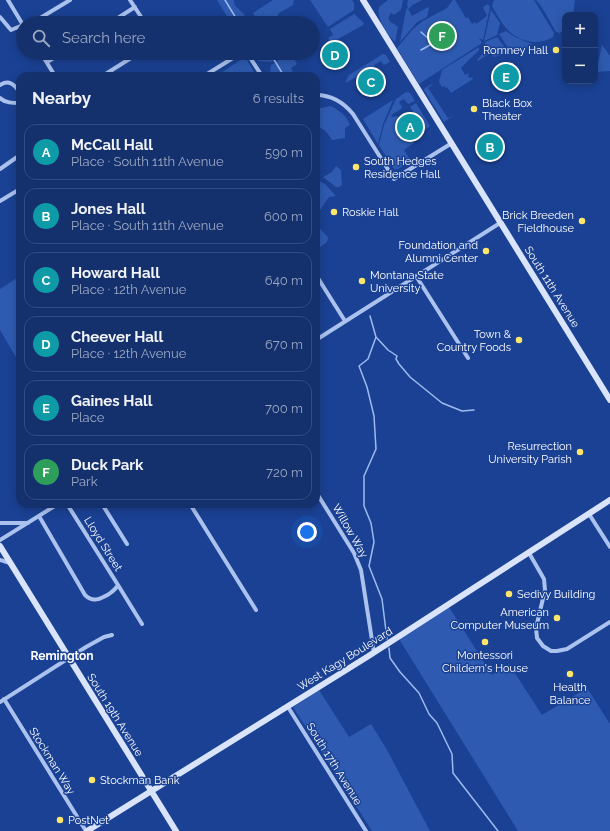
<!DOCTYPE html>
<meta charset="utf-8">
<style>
:root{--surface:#14316e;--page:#213d76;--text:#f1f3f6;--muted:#9da9c2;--line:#334c81;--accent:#e797bd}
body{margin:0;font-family:Raleway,sans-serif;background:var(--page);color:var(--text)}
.controls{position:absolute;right:12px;top:12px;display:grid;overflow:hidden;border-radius:8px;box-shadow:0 2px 10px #0003}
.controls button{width:36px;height:36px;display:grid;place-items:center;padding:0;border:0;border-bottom:1px solid var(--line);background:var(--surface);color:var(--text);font:20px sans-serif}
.you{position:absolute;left:307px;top:532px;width:14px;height:14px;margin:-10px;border:3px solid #fff;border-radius:50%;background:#1a73e8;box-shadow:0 0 0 6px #1a73e833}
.badge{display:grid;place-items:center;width:26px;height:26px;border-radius:50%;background:var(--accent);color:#fff;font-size:13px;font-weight:700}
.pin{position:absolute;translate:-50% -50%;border:2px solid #fff;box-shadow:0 1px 4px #0006}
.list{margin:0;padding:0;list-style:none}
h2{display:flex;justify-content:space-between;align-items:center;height:52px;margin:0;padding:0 16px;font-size:17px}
h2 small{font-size:13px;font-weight:400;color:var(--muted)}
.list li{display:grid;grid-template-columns:26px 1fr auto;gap:12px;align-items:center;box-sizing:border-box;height:56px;margin:0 8px 8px;padding:0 8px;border:1px solid var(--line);border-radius:12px}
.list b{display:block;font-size:15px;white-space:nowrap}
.list p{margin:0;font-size:13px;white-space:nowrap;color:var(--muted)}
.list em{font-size:13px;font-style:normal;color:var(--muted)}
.icon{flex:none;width:22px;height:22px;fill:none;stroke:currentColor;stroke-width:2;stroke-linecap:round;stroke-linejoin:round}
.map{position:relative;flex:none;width:610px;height:831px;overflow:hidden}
.search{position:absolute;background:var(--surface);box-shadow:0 2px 10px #0003;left:16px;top:16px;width:304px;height:44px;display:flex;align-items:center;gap:10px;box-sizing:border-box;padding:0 14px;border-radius:22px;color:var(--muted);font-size:15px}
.panel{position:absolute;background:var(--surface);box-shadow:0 2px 10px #0003;left:16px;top:72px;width:304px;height:436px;border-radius:12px}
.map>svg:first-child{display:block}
.green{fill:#2e5bb1}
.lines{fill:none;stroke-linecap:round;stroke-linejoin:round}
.stream{stroke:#9ebbf1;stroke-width:1.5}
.street{stroke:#abc2ef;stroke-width:4}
.secondary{stroke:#d9e4fb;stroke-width:6}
.poi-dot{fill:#ffe569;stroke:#1a4193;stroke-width:1.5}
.labels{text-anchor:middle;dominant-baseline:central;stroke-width:3;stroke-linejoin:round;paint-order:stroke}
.poi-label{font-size:11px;fill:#fff;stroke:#1a4193;text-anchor:start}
.street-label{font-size:11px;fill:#fff;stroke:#1a4193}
.neighbourhood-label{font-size:12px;font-weight:bold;fill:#fff;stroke:#1a4193}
</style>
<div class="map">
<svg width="610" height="831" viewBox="0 0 610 831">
<rect width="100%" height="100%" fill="#1a4193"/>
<!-- green -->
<path class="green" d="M217,0H234C234,7 237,7 241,11C244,13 247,20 249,23H231Z
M273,0H294L293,5L279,13L273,23H259L253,13Z
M310,0H352L354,3V10L328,27Z
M388,0H403L401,10L394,15L391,13C384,22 394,23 398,27L395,42C387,34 376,18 379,7Z
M408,0H422L411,6V7L408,9L412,16L428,7L429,9L427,17L417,22L400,42L406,10L408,7L407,5Z
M453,0H455L466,18L468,17L472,24L475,22L476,24L487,16L483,7L488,4L490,7L483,40L479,38L482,43L419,84L397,48L413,29L423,21L447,8Z
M494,0H534L554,33L553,37C539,46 519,42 508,30C501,23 497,14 492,6Z
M536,0H575L573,15H565L564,29L560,33L556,32C550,22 543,7 536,0Z
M491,10L500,23L497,35L484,41Z
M354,14L364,23L363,25L331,43L328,38L333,35L330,29Z
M506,31L515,37L532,44L521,53L517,47L510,51L499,34Z
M497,37L509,53L494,57L490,53L478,61L477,60L483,53L485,42Z
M602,45L610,56V71L596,72Z
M479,47V50L461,68L465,75L469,73L468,77L470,78L472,77L473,79L451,93L447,87L446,88L444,86L442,87L439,82L442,70Z
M254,53H287L271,62L258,61Z
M291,53L297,64L291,68L294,75L292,76H268L267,75L270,73L271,65Z
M383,54L386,55L390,62L384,65L381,61L374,65L375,67L345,83L349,75Z
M245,57L255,73L250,76H216Z
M432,84V85L428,88L448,118L454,115L444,122L424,90L425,88Z
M406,92L410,93L415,101L408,104L404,99L399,102L402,107L401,109L391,115L392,117L398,116L414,143L404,150L411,161L398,169H394L379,145L384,125L396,99Z
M393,100L383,124L378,144L363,119Z
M416,103L430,126L421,133L415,123L419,120L410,107Z
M331,106C340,111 346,115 350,125L345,128V138L332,140C328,133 324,128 316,127V109Z
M336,166L341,170L342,185L339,187H336L323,177L332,172Z
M316,179L325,184L336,196L329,197C318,213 310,222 328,237L327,242L316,250Z
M20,276V364L0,330V289Z
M449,607L492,675L509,664L542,715L587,688L610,724V831H518L399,639Z
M319,690L349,737L371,724L387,750L430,831H372L293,707Z"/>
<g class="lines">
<!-- stream -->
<path class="stream" d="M225,0L239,23
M421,32L431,41L430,45L421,50
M270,53L284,76
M370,316L376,337L368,359L359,366L367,387L374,416L376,449L364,476V506L371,523L374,542L369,566L382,599L387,639
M376,337L388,350L397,356L396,359L399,364L410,377L442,403L462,411L474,410
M389,648L390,658L400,672L419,693L429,714L437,723L452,754L453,773L498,831"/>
<!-- street -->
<path class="street" d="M8,0L23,25
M130,0L145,23
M0,17L11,30L23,25
M32,23L70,0
M110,23L135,7
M41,53L55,76
M247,53L262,76
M47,62L62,53
M105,76L104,75L139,53
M204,76L241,53
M0,85C9,79 15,85 20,93
M316,95C331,95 344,103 353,114L394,179L452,143
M0,98C5,103 13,103 20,103
M0,169L20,155
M0,201L20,189
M316,275L345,321
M416,276L468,358
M316,340L500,223
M316,492L354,553L361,570L374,653
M102,504L127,544
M190,504L256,610
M589,514L610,547
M39,516L85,595C93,603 100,599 109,594C113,591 116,589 118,585L67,504
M0,523H28
M0,540L58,504
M529,553L544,579L545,590L536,628L537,638L543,646L551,651H557L567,649L610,622
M0,560L10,563
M118,585L142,624
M4,699L86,831
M0,702L86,647L104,637L112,635
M288,707L366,831"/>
<!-- secondary -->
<path class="secondary" d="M363,0L610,400
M0,546L176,831
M87,831L367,657L610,500"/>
</g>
<!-- markers -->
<g class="poi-dot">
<circle cx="556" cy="50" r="4"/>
<circle cx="474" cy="109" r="4"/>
<circle cx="356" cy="167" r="4"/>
<circle cx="334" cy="212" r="4"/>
<circle cx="582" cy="221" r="4"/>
<circle cx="486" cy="251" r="4"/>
<circle cx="362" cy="281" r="4"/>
<circle cx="519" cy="340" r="4"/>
<circle cx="580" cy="452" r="4"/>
<circle cx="509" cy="594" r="4"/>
<circle cx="557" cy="618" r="4"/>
<circle cx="485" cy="642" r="4"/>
<circle cx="570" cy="674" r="4"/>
<circle cx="92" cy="780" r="4"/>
<circle cx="60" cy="820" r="4"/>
</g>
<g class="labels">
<!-- poi labels -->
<g class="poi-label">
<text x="548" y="50" text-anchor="end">Romney Hall</text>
<text x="482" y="103">Black Box<tspan x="482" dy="13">Theater</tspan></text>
<text x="364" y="161">South Hedges<tspan x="364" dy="13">Residence Hall</tspan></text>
<text x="342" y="212">Roskie Hall</text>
<text x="574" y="215" text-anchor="end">Brick Breeden<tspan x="574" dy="13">Fieldhouse</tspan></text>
<text x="478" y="245" text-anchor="end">Foundation and<tspan x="478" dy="13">Alumni Center</tspan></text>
<text x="370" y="275">Montana State<tspan x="370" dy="13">University</tspan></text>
<text x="511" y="334" text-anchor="end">Town &amp;<tspan x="511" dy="13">Country Foods</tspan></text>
<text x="572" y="446" text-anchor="end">Resurrection<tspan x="572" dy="13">University Parish</tspan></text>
<text x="517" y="594">Sedivy Building</text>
<text x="549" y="612" text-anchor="end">American<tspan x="549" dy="13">Computer Museum</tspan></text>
<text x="485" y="655" text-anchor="middle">Montessori<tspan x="485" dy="13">Childern's House</tspan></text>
<text x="570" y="687" text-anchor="middle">Health<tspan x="570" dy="13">Balance</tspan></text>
<text x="100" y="780">Stockman Bank</text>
<text x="68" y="820">PostNet</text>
</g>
<!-- street labels -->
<g class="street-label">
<text transform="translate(552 287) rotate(58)">South 11th Avenue</text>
<text transform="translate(350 531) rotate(60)">Willow Way</text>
<text transform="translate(103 544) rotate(58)">Lloyd Street</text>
<text transform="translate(345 659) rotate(-32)">West Kagy Boulevard</text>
<text transform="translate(115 715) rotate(58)">South 19th Avenue</text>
<text transform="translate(52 761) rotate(58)">Stockman Way</text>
<text transform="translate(334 764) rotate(58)">South 17th Avenue</text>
</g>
<!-- neighbourhood labels -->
<g class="neighbourhood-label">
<text x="62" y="656">Remington</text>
</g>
</g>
</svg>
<div class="controls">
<button>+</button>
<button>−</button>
</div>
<div class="you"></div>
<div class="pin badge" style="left:410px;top:127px;background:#0f9aa8">A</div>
<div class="pin badge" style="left:490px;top:147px;background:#0f9aa8">B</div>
<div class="pin badge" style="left:371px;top:82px;background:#0f9aa8">C</div>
<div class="pin badge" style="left:335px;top:55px;background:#0f9aa8">D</div>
<div class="pin badge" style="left:506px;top:77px;background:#0f9aa8">E</div>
<div class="pin badge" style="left:442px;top:36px;background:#2e9e5b">F</div>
<div class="search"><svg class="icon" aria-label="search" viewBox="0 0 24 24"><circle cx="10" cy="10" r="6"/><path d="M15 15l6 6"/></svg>Search here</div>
<section class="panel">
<h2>Nearby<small>6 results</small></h2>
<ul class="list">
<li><span class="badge" style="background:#0f9aa8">A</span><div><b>McCall Hall</b><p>Place · South 11th Avenue</p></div><em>590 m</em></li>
<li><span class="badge" style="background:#0f9aa8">B</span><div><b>Jones Hall</b><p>Place · South 11th Avenue</p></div><em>600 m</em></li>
<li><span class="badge" style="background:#0f9aa8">C</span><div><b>Howard Hall</b><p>Place · 12th Avenue</p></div><em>640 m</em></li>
<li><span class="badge" style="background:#0f9aa8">D</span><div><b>Cheever Hall</b><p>Place · 12th Avenue</p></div><em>670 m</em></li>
<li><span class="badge" style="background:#0f9aa8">E</span><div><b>Gaines Hall</b><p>Place</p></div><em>700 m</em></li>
<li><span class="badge" style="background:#2e9e5b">F</span><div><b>Duck Park</b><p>Park</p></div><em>720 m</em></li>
</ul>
</section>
</div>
